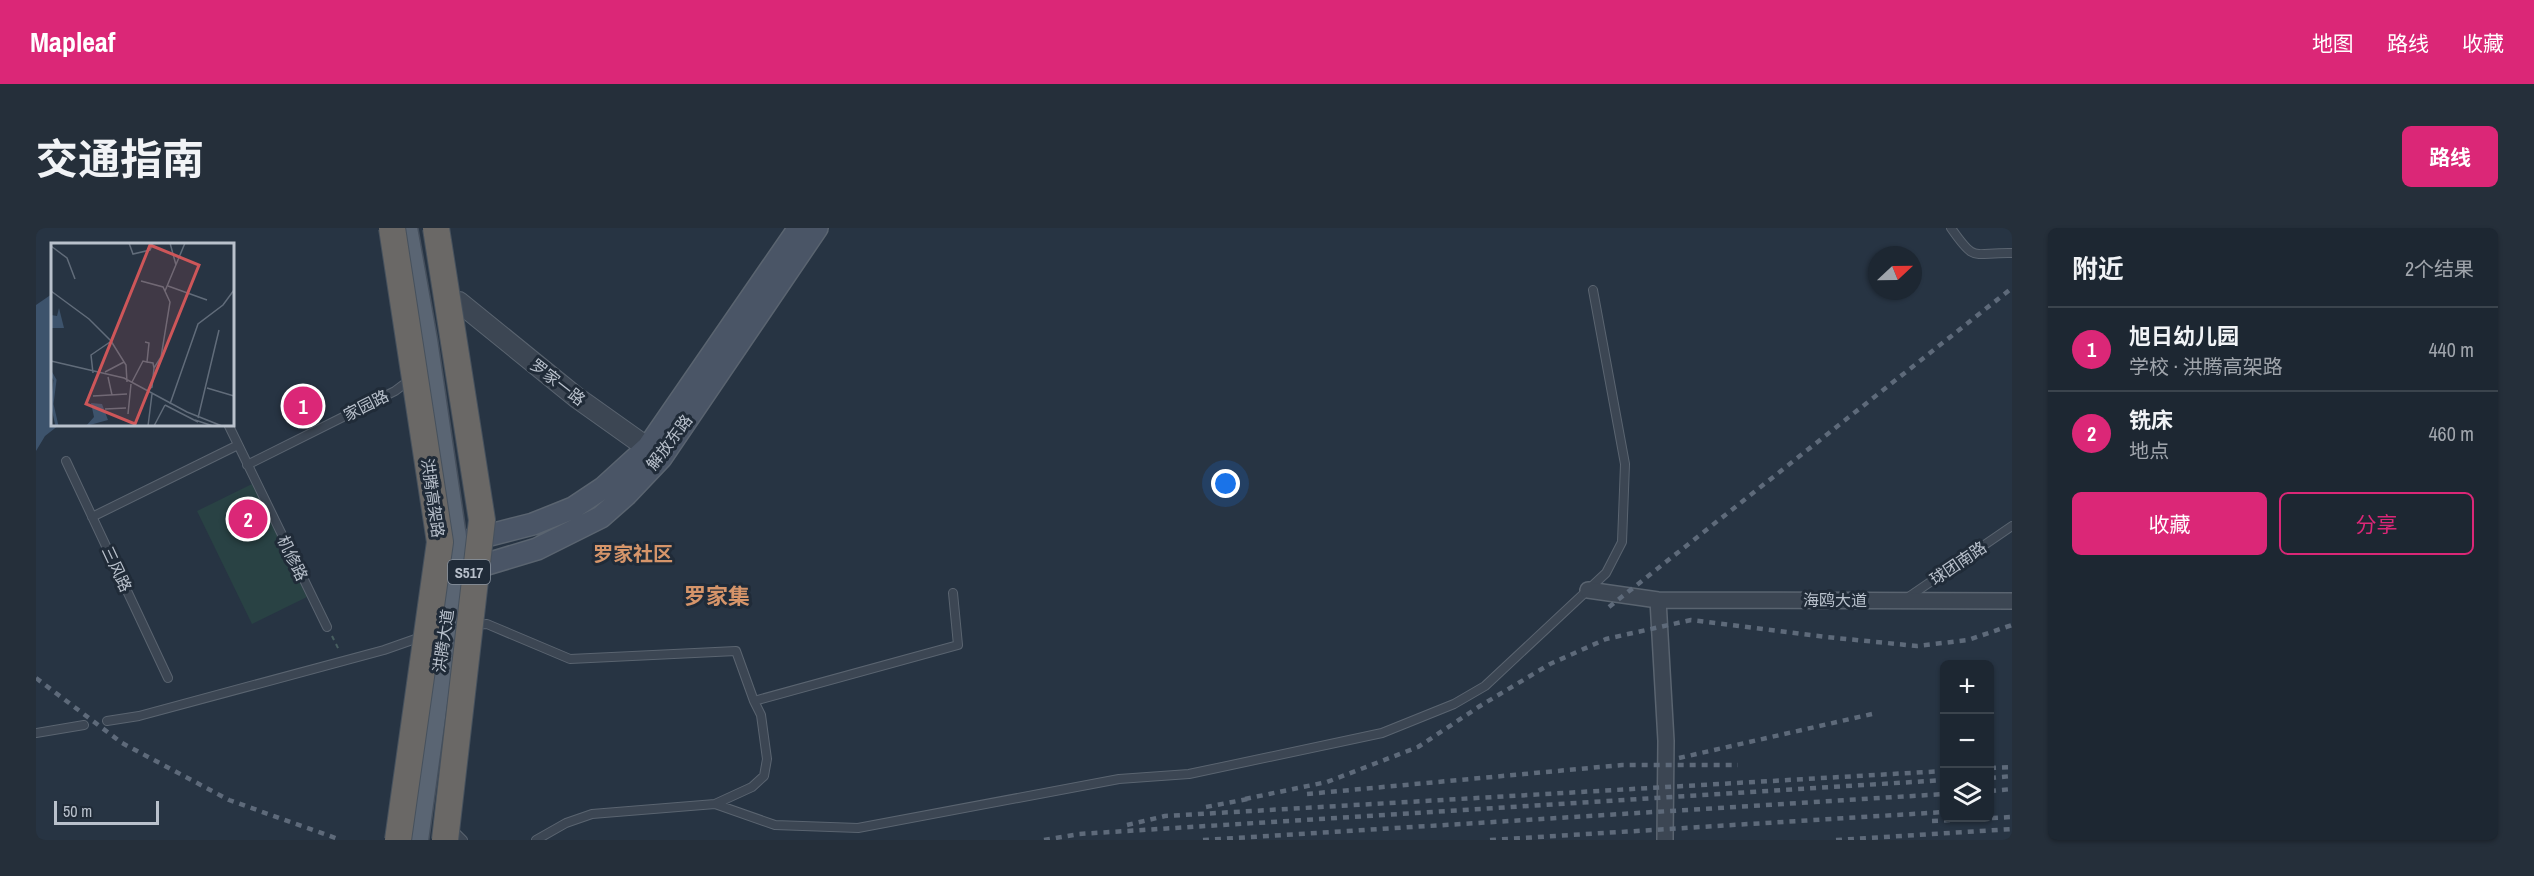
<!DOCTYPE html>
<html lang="zh">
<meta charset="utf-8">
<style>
:root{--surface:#1d2732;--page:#252f3a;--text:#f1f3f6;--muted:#a0a5ac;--line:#3b444d;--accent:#db2777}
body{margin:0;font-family:"Archivo Narrow","Noto Sans SC",sans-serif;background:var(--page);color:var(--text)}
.controls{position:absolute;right:18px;bottom:18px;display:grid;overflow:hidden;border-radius:9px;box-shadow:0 2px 4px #0004}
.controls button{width:54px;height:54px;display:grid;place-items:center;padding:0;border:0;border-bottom:2px solid var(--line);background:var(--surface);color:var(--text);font:30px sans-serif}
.compass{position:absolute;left:1832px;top:18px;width:54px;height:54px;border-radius:50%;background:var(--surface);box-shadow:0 2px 4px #0004;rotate:68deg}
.scale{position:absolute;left:18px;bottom:15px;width:105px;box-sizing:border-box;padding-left:6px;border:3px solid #b9c1cc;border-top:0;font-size:16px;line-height:21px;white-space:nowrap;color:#b9c1cc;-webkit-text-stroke:4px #202b38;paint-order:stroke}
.you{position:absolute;left:1190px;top:256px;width:21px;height:21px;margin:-15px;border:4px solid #fff;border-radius:50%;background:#1a73e8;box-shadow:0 0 0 9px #1a73e833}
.badge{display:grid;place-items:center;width:39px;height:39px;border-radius:50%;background:var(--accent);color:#fff;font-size:20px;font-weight:700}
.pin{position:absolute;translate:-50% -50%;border:3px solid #fff;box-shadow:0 2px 6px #0006}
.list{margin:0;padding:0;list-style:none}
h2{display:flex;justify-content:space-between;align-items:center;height:78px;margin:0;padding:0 24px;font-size:26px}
h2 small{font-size:20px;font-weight:400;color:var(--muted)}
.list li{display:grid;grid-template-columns:39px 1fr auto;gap:18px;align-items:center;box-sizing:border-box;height:84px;padding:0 24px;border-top:2px solid var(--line)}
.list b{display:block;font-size:22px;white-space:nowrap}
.list p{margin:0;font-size:20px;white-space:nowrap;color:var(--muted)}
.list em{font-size:20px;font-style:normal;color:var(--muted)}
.actions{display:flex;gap:12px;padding:18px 24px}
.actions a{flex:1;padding:14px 0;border:2px solid var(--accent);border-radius:9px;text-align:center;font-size:21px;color:var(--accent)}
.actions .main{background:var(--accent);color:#fff}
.icon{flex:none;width:33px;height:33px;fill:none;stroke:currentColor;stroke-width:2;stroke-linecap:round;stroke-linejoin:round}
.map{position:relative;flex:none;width:1976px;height:612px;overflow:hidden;border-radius:9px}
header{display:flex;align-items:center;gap:36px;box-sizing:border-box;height:84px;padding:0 30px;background:var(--accent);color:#fff}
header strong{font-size:28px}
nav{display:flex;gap:33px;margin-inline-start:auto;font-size:21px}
.intro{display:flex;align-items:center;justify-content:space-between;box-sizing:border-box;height:144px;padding:0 36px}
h1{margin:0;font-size:42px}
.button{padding:15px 27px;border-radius:9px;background:var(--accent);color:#fff;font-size:21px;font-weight:700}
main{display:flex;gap:36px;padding:0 36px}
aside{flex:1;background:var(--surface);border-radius:9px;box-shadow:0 2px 4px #0004}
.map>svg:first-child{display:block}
.green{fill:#294244}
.water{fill:#3d536c}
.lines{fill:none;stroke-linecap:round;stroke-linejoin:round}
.service-casing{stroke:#5a6470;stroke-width:10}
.minor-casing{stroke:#5a6470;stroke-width:18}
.tertiary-casing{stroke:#5a6470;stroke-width:22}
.secondary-casing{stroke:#5a6470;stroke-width:24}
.primary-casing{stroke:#454f5c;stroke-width:27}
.path{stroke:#485f60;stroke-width:2;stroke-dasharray:4.5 4.5;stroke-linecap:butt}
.service{stroke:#3c4653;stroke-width:8}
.minor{stroke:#3c4653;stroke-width:15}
.tertiary{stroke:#3c4653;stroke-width:20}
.secondary{stroke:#4a5566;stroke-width:21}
.primary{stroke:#5a6573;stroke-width:24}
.rail{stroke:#5e6a7a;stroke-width:4.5;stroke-dasharray:6 6;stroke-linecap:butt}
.trunk-bridge-casing{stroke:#46515d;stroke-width:28;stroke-linecap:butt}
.trunk-bridge{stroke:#6a6866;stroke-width:26}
.labels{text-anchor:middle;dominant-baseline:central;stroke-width:6;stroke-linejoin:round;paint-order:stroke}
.shield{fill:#202b38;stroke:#8b94a0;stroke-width:1.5}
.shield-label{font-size:15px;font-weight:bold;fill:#b9c1cc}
.street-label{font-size:16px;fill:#b9c1cc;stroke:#202b38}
.quarter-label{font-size:20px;font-weight:bold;fill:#d6956a;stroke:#202b38}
.district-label{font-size:22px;font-weight:bold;fill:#d6956a;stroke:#202b38}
.inset-river{fill:none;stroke:#3d536c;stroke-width:3}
.inset-road{fill:none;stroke:#616c7a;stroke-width:1.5}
.view{fill:#cd5659;fill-opacity:0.15;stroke:#cd5659;stroke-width:3}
.inset-edge{fill:none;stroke:#b9c1cc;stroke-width:3}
</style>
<header>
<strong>Mapleaf</strong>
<nav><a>地图</a><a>路线</a><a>收藏</a></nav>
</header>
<div class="intro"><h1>交通指南</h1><a class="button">路线</a></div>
<main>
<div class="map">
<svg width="1976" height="612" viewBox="0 0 1976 612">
<rect width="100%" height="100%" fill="#273443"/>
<!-- green -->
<path class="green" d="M216,256L271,369L216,396L161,283Z"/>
<!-- water -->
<path class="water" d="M16,66V196L23,197L9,208L0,223V77Z"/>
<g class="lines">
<!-- service casing -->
<g class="service-casing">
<path id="service" d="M1915,0C1940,36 1936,24 1976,25
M192,196L291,399
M30,233L132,450
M211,237L359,163L375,151
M56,289L202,217
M1871,370L1976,298
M439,397L451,396L534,431L700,423L718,473L922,417L917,365
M71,493L103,488L348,422L385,409
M0,505L48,497
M679,576L739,597L822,600L1083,551L1153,546L1346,505L1418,476L1449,458L1570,345L1586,314L1589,236L1557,62
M417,602L427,612
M500,612L530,595L556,586L679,576L716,559L728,548L731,531L725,487L718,473"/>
</g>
<!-- minor casing -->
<g class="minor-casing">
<path id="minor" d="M1552,362L1622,372L1976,373
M1622,372L1630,513L1629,612"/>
</g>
<!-- tertiary casing -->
<g class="tertiary-casing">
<path id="tertiary" d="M423,74L540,169L623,228"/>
</g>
<!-- secondary casing -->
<g class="secondary-casing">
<path id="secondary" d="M419,316L497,296L537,280L567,260L612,219L763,0
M428,343L501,321L565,289L590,267L625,230L781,0"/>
</g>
<!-- primary casing -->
<g class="primary-casing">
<path id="primary" d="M369,0L389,112L419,316L417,345L380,612"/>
</g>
<!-- path -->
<path class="path" d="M296,408L303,422"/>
<!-- service -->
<use href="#service" class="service"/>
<!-- minor -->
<use href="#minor" class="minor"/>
<!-- tertiary -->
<use href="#tertiary" class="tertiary"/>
<!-- secondary -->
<use href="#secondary" class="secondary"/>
<!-- primary -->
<use href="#primary" class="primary"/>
<!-- rail -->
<path class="rail" d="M1573,379L1976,60
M0,450L86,515L193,572L305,612
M1643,530L1836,486
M1954,540L1976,539
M1954,550L1976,548
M1954,563L1976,561
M1271,566L1586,537H1702
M1209,571L1291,554L1382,519L1444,478L1514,436L1570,411L1655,392L1790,409L1881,418L1932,412L1976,397
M1170,579L1217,570
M1896,593L1976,589
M1091,597L1129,588L1908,543
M1008,612L1043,606L1908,552
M1167,612L1908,566
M1454,612L1908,584
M1800,612L1976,601"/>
<!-- trunk-bridge casing -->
<g class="trunk-bridge-casing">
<path id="trunk-bridge" d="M356,0L404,314L362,612
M400,0L446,292L409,612"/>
</g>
<!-- trunk-bridge -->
<use href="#trunk-bridge" class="trunk-bridge"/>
</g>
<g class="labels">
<!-- shield labels -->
<rect class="shield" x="412" y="332" width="42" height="24" rx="4.5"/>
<g class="shield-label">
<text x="433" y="344">S517</text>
</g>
<!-- street labels -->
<g class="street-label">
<text transform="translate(522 154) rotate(38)">罗家一路</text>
<text transform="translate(330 177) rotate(-27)">家园路</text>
<text transform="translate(633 214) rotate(-53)">解放东路</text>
<text transform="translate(397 270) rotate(82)">洪腾高架路</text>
<text transform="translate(257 330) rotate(64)">机修路</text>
<text transform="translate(1922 335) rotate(-34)">球团南路</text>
<text transform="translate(81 341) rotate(65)">三风路</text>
<text x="1799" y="372">海鸥大道</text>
<text transform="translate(407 413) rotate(-82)">洪腾大道</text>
</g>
<!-- quarter labels -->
<g class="quarter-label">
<text x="597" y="325">罗家社区</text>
</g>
<!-- district labels -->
<g class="district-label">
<text x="681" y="368">罗家集</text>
</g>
</g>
<!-- overview -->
<g transform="translate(15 15)">
<rect width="183" height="183" fill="#273443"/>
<path d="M8,65L13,85H1L0,72L6,73ZM40,160L51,161L57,177L35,183L43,174Z" fill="#3d536c"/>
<path class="inset-river" d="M0,130L4,137L1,161L6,183"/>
<path class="inset-road" d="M78,0L82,11L99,7L102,0M119,0L125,22M0,3L16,15L24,36M90,38L112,44L119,59L110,114L103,125M117,43L156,57M0,48L38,76L60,98L75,122L76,139M114,48L134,0M0,118L73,135L136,169L171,183M96,119L102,120L103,125L101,144L97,147M54,129L73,119M42,130L40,112L59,99M57,134L61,152M81,139L92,118L96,119L98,100L94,99M156,145L183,153M42,153L76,151M119,161L147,81L172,62L183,47M114,162L147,179M54,166L75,165M77,171L80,141M147,175L168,87M144,177L162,183M97,183L101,151M103,183L114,162"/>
<path class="view" d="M99,2L148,22L84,181L35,161Z"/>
<rect width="183" height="183" class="inset-edge"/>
</g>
</svg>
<div class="controls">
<button>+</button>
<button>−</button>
<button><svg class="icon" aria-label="layers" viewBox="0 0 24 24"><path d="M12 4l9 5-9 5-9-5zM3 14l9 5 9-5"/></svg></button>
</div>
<svg class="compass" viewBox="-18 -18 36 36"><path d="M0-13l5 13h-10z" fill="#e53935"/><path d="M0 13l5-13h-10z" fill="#a0a5ac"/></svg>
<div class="scale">50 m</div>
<div class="you"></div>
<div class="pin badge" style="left:267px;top:178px">1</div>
<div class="pin badge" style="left:212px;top:291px">2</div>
</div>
<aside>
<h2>附近<small>2个结果</small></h2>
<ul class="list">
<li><span class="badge">1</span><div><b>旭日幼儿园</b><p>学校 · 洪腾高架路</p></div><em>440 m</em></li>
<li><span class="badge">2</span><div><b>铣床</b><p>地点</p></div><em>460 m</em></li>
</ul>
<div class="actions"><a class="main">收藏</a><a>分享</a></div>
</aside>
</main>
